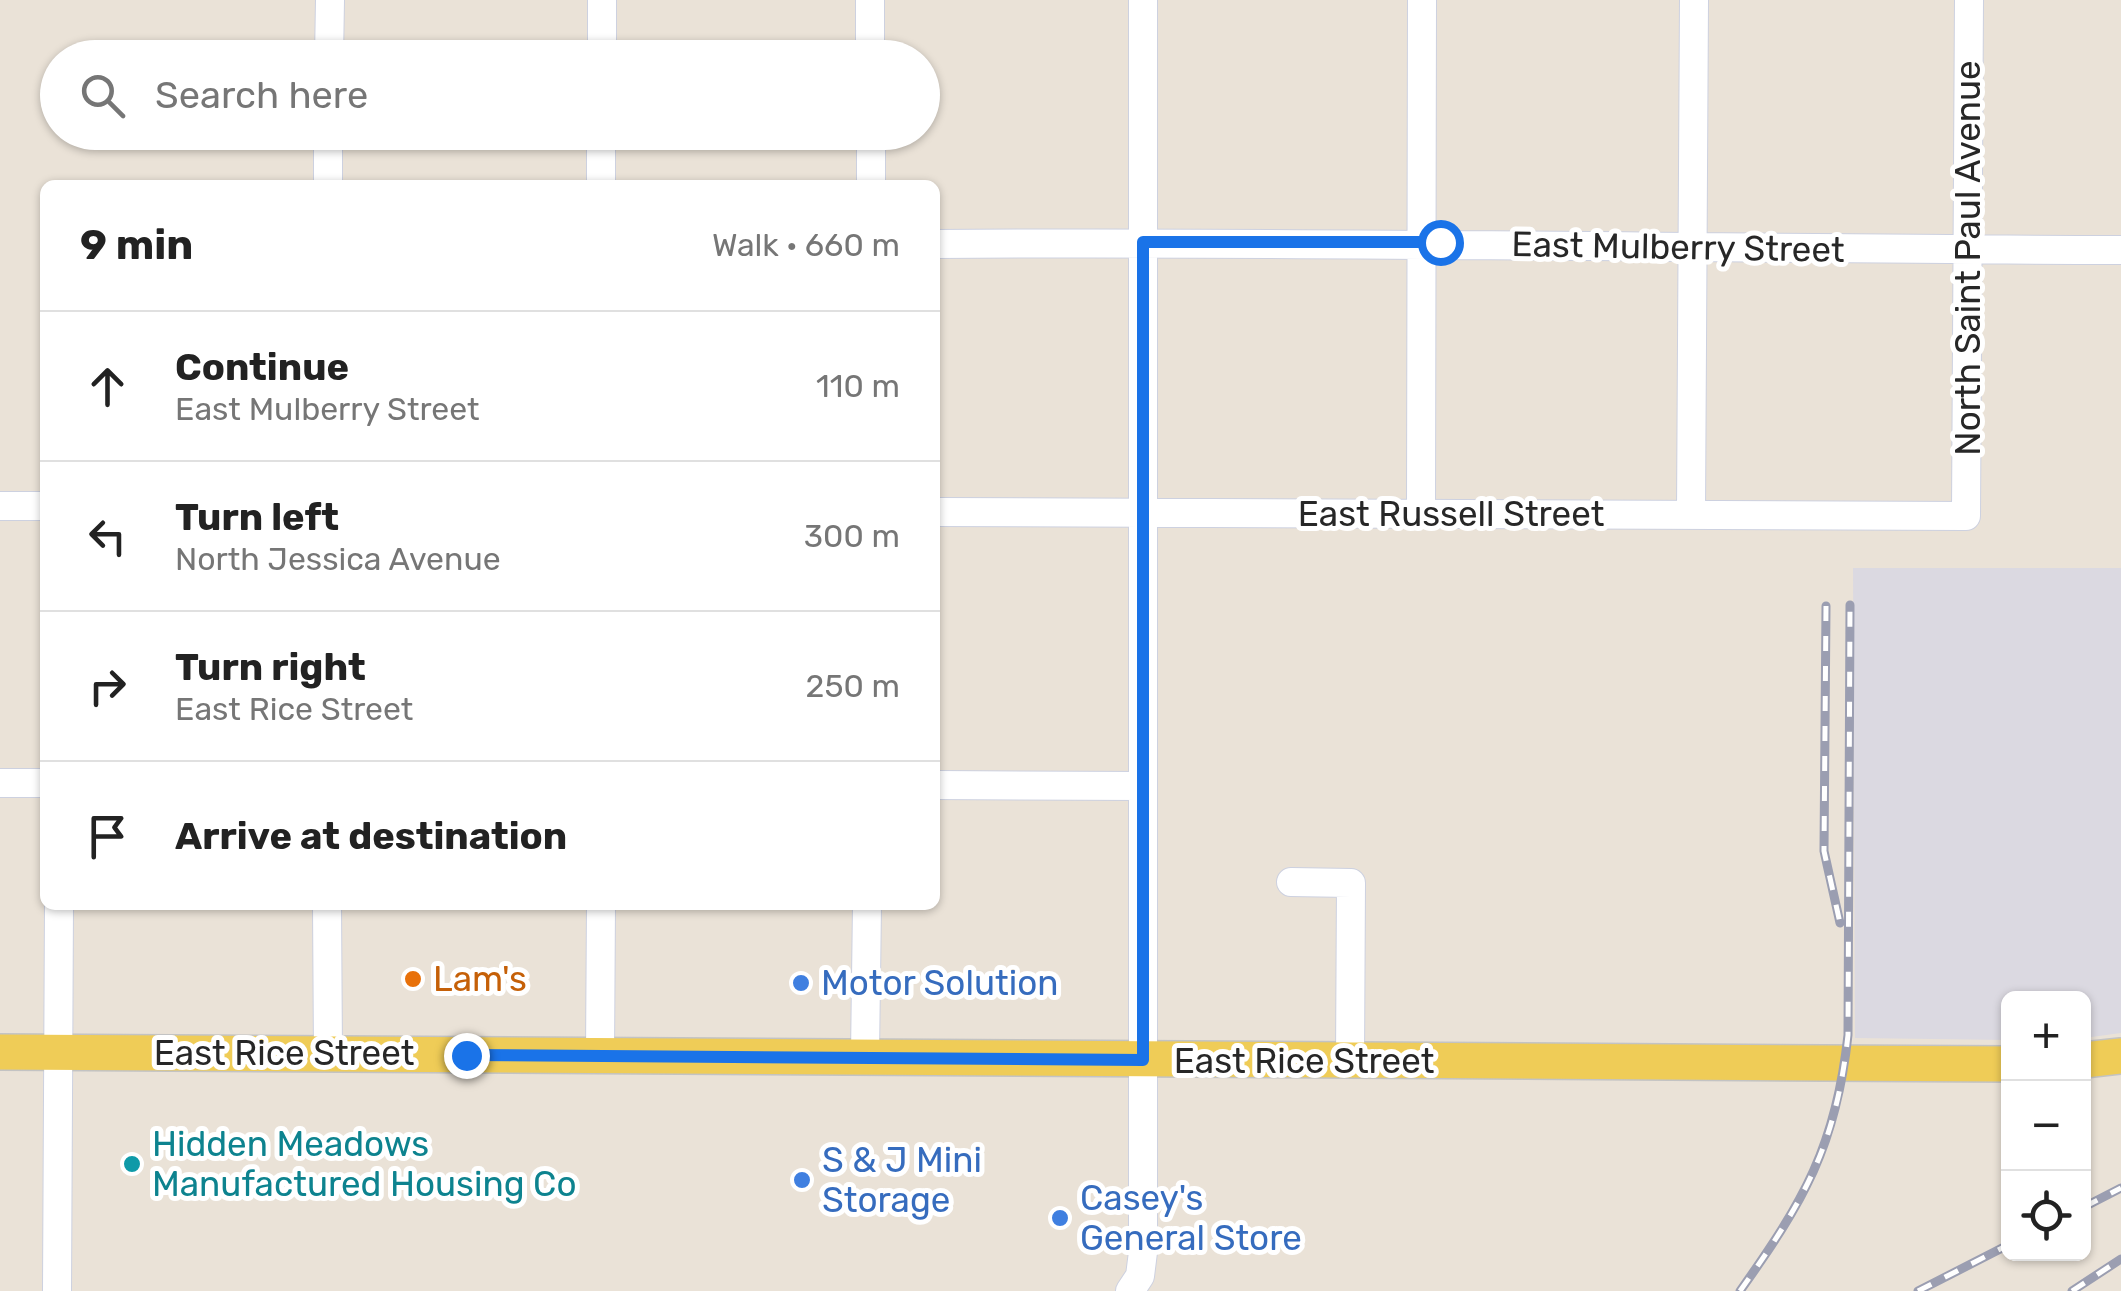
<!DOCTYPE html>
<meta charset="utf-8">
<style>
:root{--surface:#fff;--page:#f6f6f6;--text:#222;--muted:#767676;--line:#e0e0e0}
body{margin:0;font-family:Rubik,sans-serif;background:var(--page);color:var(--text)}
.controls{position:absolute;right:30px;bottom:30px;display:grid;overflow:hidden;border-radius:15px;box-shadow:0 2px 8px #0004}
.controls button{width:90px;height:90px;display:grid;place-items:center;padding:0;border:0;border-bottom:2px solid var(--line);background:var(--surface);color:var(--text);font:50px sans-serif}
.stop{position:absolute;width:30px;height:30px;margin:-22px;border:8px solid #1a73e8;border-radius:50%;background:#fff}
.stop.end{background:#1a73e8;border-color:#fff;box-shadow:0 2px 10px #0008}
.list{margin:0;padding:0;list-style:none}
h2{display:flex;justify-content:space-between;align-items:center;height:130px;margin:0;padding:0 40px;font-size:42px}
h2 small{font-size:32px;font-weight:400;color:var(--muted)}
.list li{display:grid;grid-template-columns:65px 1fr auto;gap:30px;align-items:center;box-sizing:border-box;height:150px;padding:0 40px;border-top:2px solid var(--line)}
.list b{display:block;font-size:38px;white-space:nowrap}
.list p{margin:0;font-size:32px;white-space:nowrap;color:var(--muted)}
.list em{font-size:32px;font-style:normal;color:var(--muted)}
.icon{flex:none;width:55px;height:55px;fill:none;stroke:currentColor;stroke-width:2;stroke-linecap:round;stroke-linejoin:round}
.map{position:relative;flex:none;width:2121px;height:1291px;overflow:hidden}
.search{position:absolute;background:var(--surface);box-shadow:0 2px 8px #0004;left:40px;top:40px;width:900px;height:110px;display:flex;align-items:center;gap:25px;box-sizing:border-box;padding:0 35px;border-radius:55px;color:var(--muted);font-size:38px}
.panel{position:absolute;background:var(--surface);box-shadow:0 2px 8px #0004;left:40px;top:180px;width:900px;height:730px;border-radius:15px}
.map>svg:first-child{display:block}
.industrial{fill:#dbd9e1}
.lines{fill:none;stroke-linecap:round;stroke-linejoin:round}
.minor-casing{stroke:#cdd1e0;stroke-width:30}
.major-casing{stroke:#c3c3c3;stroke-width:38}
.minor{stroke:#fff;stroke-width:28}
.major{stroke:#efcc57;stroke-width:35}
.rail-casing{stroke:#9b9eb1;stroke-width:9}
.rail{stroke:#fff;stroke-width:5;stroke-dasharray:15;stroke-linecap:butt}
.route{stroke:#1a73e8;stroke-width:12}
.food-dot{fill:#e8710a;stroke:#fff;stroke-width:4}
.shop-dot{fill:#3f7fe0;stroke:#fff;stroke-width:4}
.culture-dot{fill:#0f9aa8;stroke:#fff;stroke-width:4}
.labels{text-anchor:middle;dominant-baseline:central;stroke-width:10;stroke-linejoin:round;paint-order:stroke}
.street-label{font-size:35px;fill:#272727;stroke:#fff}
.food-label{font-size:35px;fill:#c56008;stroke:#fff;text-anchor:start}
.shop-label{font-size:35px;fill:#366cbe;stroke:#fff;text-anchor:start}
.culture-label{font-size:35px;fill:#0d838f;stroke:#fff;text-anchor:start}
</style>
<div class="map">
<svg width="2121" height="1291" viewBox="0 0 2121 1291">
<rect width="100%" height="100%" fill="#eae2d7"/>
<!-- industrial -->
<path class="industrial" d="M1853,568H2121V1033L2084,1038V998H2008V1040L1855,1038Z"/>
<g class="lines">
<!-- minor casing -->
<g class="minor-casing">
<path id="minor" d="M870,0V58
M329,58L330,0
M602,58V0
M871,132V185
M328,185V132
M601,185V132
M935,244C1330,241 1726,249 2121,250
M0,506H45
M935,512L1966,516L1969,0
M1421,514L1422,0
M1691,515L1694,0
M0,783H45
M935,785L1142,786
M1291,882L1351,883L1350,1061
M327,905L328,1054
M600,1055L601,905
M865,1055L867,905
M57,1291L59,905
M1130,1291L1140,1276L1143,1252V0"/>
</g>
<!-- major casing -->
<g class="major-casing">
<path id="major" d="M0,1052L2008,1064
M2084,1060L2121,1056"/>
</g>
<!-- minor -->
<use href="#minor" class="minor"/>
<!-- major -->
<use href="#major" class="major"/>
<!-- rail casing -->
<g class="rail-casing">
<path id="rail" d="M1826,606L1824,851L1840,923
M2084,1207L2121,1188
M1740,1291C1804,1201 1836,1146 1848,1035L1850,605
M1918,1291L2008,1245
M2072,1291L2121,1259"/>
</g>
<!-- rail -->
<use href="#rail" class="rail"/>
</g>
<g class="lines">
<!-- route -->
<path class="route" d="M466,1055L1143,1060V242H1440"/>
</g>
<!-- markers -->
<circle class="food-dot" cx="413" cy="979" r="10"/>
<g class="shop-dot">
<circle cx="801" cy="983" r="10"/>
<circle cx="802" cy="1180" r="10"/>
<circle cx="1060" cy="1218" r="10"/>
</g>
<circle class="culture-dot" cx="132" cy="1164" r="10"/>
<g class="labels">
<!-- street labels -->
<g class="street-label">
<text transform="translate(1678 247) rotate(1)">East Mulberry Street</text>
<text transform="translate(1968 258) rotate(-90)">North Saint Paul Avenue</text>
<text x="1451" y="514">East Russell Street</text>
<text x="284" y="1053">East Rice Street</text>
<text x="1304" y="1061">East Rice Street</text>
</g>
<!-- food labels -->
<g class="food-label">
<text x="433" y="979">Lam's</text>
</g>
<!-- shop labels -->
<g class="shop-label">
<text x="821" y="983">Motor Solution</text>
<text x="822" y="1160">S &amp; J Mini<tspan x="822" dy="40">Storage</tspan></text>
<text x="1080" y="1198">Casey's<tspan x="1080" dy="40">General Store</tspan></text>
</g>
<!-- culture labels -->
<g class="culture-label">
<text x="152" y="1144">Hidden Meadows<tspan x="152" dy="40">Manufactured Housing Co</tspan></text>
</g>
</g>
</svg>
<div class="controls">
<button>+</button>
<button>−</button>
<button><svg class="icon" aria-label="locate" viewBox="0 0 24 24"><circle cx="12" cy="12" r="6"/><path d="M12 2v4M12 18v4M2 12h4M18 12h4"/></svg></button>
</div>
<div class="stop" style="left:1440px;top:242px"></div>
<div class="stop end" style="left:466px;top:1055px"></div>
<div class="search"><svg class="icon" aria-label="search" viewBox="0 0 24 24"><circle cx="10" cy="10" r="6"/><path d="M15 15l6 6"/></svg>Search here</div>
<section class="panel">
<h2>9 min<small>Walk · 660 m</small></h2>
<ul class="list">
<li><svg class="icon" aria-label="ahead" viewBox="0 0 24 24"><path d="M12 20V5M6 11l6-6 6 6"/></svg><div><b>Continue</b><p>East Mulberry Street</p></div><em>110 m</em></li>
<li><svg class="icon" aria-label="left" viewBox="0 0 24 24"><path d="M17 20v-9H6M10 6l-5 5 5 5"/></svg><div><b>Turn left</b><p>North Jessica Avenue</p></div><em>300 m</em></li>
<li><svg class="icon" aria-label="right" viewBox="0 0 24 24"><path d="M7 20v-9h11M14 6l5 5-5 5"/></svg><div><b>Turn right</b><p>East Rice Street</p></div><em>250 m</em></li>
<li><svg class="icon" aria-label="arrive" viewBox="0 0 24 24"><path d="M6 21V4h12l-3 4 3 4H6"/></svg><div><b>Arrive at destination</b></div></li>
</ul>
</section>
</div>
